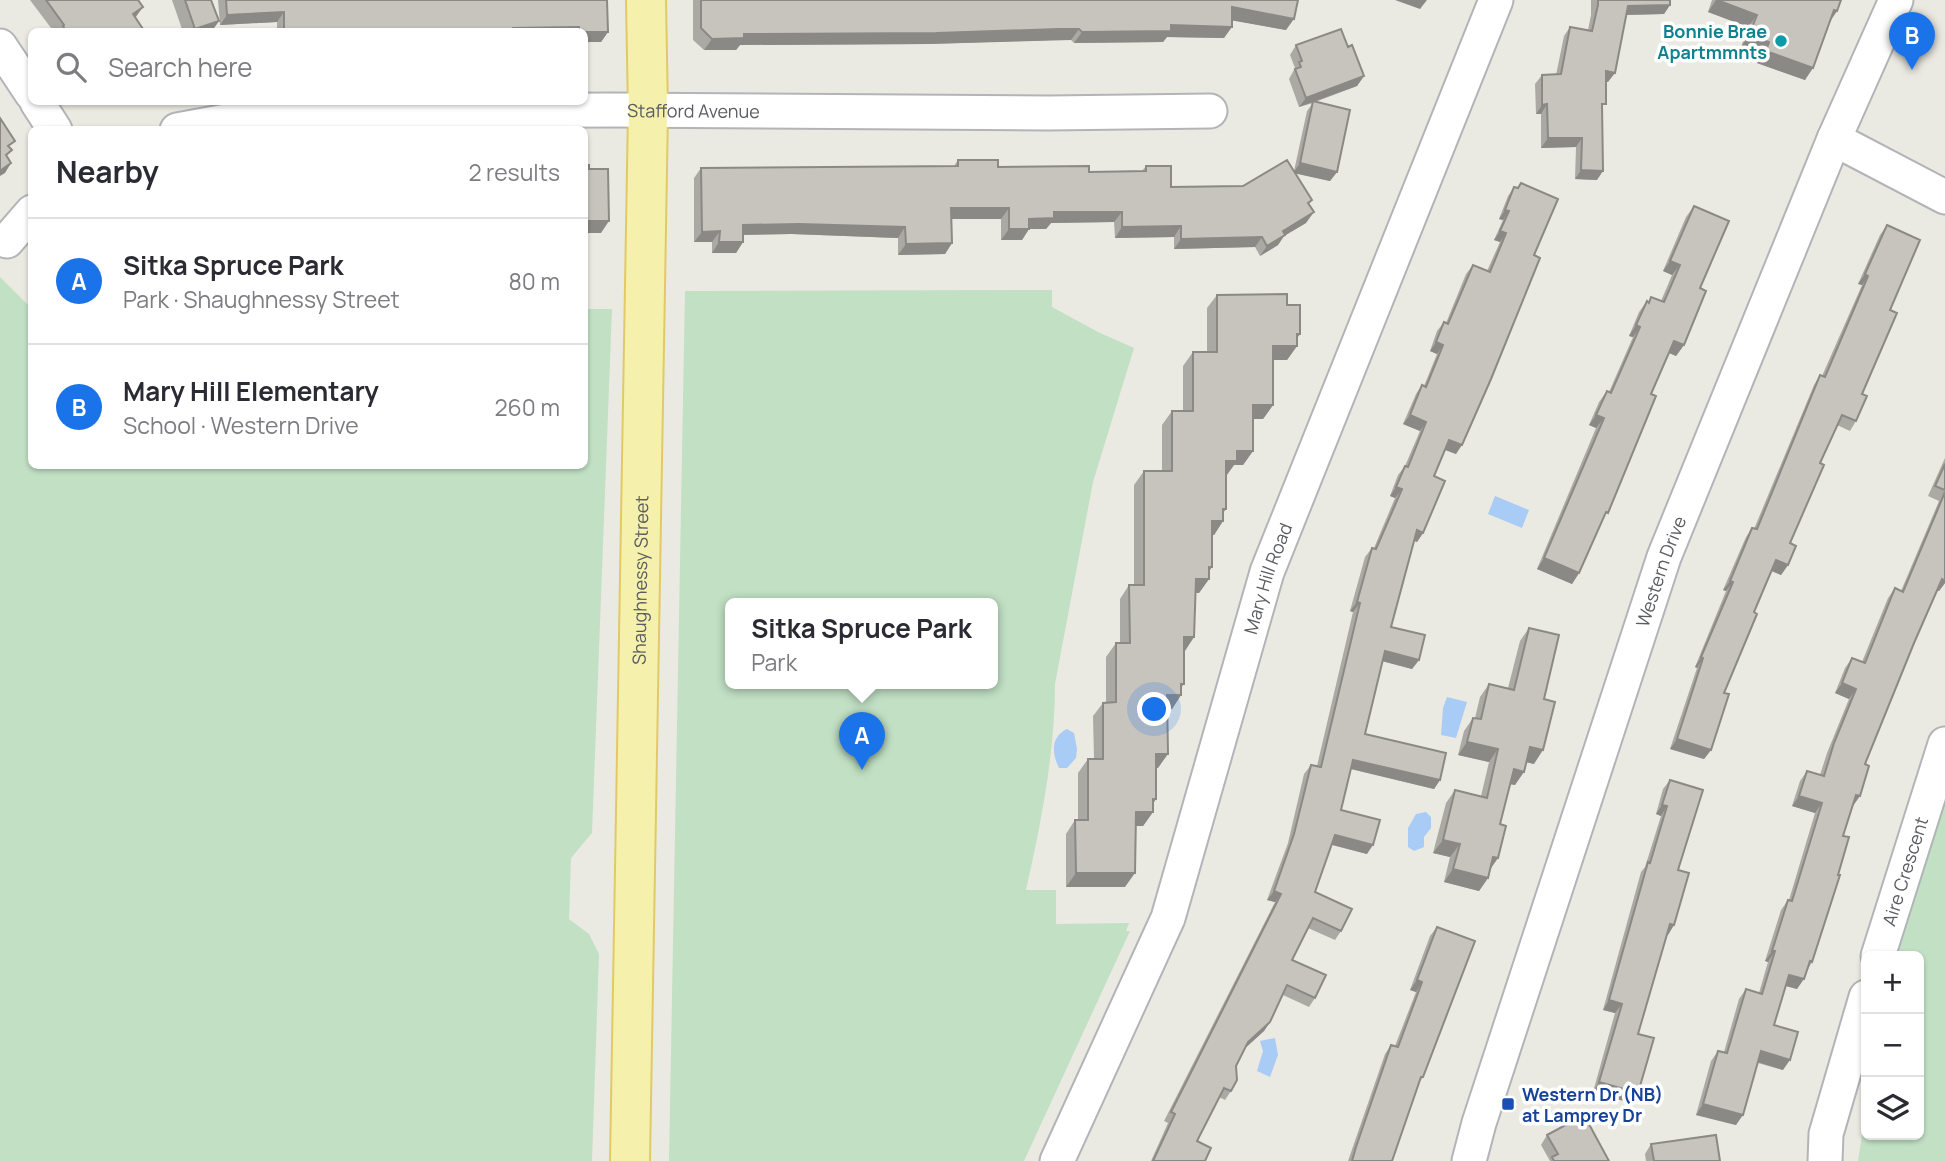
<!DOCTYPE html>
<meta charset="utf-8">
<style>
:root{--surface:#fff;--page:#f2f2f3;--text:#2b2b33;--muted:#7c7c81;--line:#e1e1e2;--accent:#1a73e8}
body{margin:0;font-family:Manrope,sans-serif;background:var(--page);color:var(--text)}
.controls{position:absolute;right:21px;bottom:21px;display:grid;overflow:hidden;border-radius:10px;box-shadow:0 2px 5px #0004}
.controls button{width:63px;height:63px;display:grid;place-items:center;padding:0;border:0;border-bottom:2px solid var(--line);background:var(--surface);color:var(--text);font:35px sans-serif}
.you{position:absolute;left:1155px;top:710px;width:24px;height:24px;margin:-18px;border:5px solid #fff;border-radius:50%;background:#1a73e8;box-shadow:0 0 0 10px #1a73e833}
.badge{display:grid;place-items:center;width:46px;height:46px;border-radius:50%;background:var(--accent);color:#fff;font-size:23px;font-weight:700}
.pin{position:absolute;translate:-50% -58px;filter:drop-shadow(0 2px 4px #0008)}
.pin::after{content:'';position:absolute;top:37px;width:24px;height:21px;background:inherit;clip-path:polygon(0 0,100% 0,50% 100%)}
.popup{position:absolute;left:725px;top:598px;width:273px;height:91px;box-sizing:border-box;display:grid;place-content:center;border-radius:10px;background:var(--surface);filter:drop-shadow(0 2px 5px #0005);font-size:23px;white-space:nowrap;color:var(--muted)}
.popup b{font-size:26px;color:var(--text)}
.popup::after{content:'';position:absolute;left:50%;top:100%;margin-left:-14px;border:14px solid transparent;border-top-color:var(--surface)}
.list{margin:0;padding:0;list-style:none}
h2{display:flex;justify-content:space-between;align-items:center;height:91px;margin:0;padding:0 28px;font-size:30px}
h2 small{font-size:23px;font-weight:400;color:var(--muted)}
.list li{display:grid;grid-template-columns:46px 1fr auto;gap:21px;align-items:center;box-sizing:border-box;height:126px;padding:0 28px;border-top:2px solid var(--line)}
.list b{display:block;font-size:26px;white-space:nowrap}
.list p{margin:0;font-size:23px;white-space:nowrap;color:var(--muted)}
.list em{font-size:23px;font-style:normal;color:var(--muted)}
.icon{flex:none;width:38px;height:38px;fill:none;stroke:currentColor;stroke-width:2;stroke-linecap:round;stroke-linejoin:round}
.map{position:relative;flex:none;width:1945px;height:1161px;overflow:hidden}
.search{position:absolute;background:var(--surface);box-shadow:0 2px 5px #0004;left:28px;top:28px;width:560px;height:77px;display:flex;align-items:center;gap:18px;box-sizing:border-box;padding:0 24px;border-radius:10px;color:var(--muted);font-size:26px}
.panel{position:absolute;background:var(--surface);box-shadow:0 2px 5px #0004;left:28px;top:126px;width:560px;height:343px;border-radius:10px}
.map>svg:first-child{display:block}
.green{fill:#c1e0c4;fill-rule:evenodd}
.water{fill:#a8ccf5}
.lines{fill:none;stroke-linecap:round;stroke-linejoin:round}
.minor-casing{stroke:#b2b4b8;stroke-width:37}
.major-casing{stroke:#e1ca65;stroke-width:42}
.minor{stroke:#fff;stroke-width:33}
.major{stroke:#f5f1ad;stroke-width:38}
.wall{fill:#aba9a3}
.shaded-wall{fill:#8b8985}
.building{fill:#c7c4be;stroke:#8b8985;stroke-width:2}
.culture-dot{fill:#0f9aa8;stroke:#fff;stroke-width:2.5}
.transit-dot{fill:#1a4fb4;stroke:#fff;stroke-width:2.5}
.labels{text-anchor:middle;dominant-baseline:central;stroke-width:7;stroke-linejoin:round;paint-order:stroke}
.culture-label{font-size:18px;font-weight:bold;fill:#0d838f;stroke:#fff;text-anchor:end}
.street-label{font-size:18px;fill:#5a5c61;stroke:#fff}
.transit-label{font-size:18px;font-weight:bold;fill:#164399;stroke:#fff;text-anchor:start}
</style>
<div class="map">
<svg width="1945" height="1161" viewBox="0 0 1945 1161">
<rect width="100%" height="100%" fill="#ebeae2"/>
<!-- green -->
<path class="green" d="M0,277L31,308L32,466H584L585,309H612L592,833L571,858L569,919L589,934L599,954L592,1161H0Z
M1052,290V307L1098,332L1134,348L1093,482L1055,684C1055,753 1041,823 1026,890H1056V924L1129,923L1126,931H1130L1024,1161H669L685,291ZM731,604H993V684H731Z
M1945,784V1161H1858L1866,1109V1135H1919V956H1881Z"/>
<!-- water -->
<path class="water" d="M1495,496L1529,510L1522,528L1488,514Z
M1447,697L1467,702L1456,738L1441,735L1443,708Z
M1067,729L1074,733L1077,749L1076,758L1067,768H1059C1052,754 1050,737 1067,729Z
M1426,812L1431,817V828L1424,837V847L1414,851L1408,847V828L1416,814Z
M1275,1038L1278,1055L1270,1077L1257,1071L1263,1051L1260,1041Z"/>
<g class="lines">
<!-- minor casing -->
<g class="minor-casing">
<g id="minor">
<path d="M0,46L32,94"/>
<path d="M37,102L55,130"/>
<path id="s1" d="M177,130L275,112L612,110L1049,113L1210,111"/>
<path d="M1834,139L1945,197"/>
<path d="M7,241L32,212"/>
<path id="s2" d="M1878,956L1945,744"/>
<path id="s3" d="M1057,1161L1168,918L1267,572L1496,0"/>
<path id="s4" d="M1469,1161L1479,1123L1664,557L1834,139L1896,0"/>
<path d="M1825,1161L1826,1134L1866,997"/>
</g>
</g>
<!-- major casing -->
<g class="major-casing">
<g id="major">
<path id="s5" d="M630,1161L648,111L646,0"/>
</g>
</g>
<!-- minor -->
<use href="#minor" class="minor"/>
<!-- major -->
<use href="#major" class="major"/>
</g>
<!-- wall -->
<path class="wall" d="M30,0H138L136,17L145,32H54Z
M172,0H211L219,21L211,32H183Z
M218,0H607L608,32L601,42L584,32H277V22L220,25Z
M693,0H1298L1286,30L1232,20L1224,38L1167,37L1163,42L1074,43L1071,40H1051L928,44L740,45L736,50H704L693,40Z
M1591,0H1670V5L1664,14L1626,15L1608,82H1606L1602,110L1597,180L1575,179L1576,147L1541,148V114H1536L1535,84L1542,75H1556L1564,36L1570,27L1588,30L1591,15Z
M1712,0H1841L1837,11L1829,22L1805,80L1757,63L1761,54L1741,47L1748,27L1708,12Z
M1296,45L1348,47L1364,76L1357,86L1315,102L1337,172L1330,181L1295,173L1312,200L1309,204L1306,223L1284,236L1278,245L1260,256L1255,247L1174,249V237L1115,238L1114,222L1051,223L1046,229H1029L1022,240H1001V219H952V243L945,254L898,255V238L792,234L743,235V242L736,253H712V242H694V178L701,168L954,166L958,160L998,167L1089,172L1142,171L1146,166L1171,187L1243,186L1294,171L1307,111L1313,103L1299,107L1289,79L1295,68L1290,55Z
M1521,183L1534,255L1456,454L1445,450L1434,476L1423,533L1417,542L1414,541L1391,627L1419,660L1412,669L1382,661L1365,734L1440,780L1434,789L1351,769L1341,810L1367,854L1332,845L1315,892L1341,931L1335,940L1308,928L1292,960L1315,998L1309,1007L1283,995L1270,1022L1264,1031L1245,1048L1236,1066L1231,1091L1225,1100L1219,1097L1197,1141L1205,1161H1151L1168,1123L1164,1121L1275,902L1267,900L1288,843L1304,774L1311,765L1317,766L1353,612L1350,611L1365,557L1372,548H1374L1395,498L1390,496L1398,475L1405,466L1420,431L1403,424L1416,394L1422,385L1424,386L1437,354L1430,351L1437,331L1444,322L1446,323L1466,274L1473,265L1487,271L1500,242L1494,240L1503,220L1499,219L1508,196L1514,187L1517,188Z
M1694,206L1700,288L1684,345L1676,356L1669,353L1651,394L1601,523L1579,573L1572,584L1537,569L1596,428L1589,425L1599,402L1607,391L1609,392L1633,337L1629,336L1639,312L1647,301L1648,302L1651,297L1661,301L1672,275L1663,271L1686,217Z
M1887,225L1890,310L1862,394L1856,421L1850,431L1837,425L1820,463L1790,543L1788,565L1781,575L1772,571L1754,612L1724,693L1711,750L1704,759L1670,749L1697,668L1695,667L1726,591L1723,590L1746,537L1752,528L1754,529L1814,385L1820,375L1822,376L1862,285L1858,284L1880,235Z
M1217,295L1287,305L1300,334L1297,338V346L1287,360H1273V405L1263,419H1253V451L1243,465H1234L1226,475L1223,521L1214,535H1212V567L1209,571V579L1199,593H1196L1194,637L1184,651L1181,695L1172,709H1167L1158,768H1156V799L1153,804V812L1143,826H1136L1125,887H1066V834L1075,820H1078V773L1088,759H1094L1093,716L1103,703H1106V657L1116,643H1120V599L1129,585H1134V485L1144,471H1162V425L1172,411H1183V366L1193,352H1207V308Z
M1945,458V583L1939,591L1937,590L1914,643L1865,764L1843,836L1812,962L1797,989L1786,986L1774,1025L1783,1070L1758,1063L1736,1125L1696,1115L1711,1061L1718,1051L1724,1052L1739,999L1746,989L1759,993L1768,962L1765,961L1781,910L1788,900H1789L1815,813L1792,806L1800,781L1807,771L1820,775L1827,753L1849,699L1835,693L1845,668L1852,658L1862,662L1888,598L1895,588L1901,591L1939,501L1928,496Z
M1529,628L1544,699L1534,764L1527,762L1515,785L1510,784L1500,824L1498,858L1490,869L1488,878L1479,891L1444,882L1450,857L1433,853L1446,803L1455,790L1481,796L1489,762L1458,755L1464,731L1473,718H1475L1480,697L1489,684L1508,688L1520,641Z
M1670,780L1678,870L1674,925L1667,935L1638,1034V1093L1631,1103L1593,1092L1615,1013L1603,1010L1641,872L1645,867L1661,816L1656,814L1663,789Z
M1437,927L1423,1077L1418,1084L1392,1161H1348L1385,1054L1391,1045L1395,1046L1416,992L1410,990L1430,936Z
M1547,1135L1609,1161H1550L1541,1145Z
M1651,1144L1720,1161H1646L1645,1154Z"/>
<!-- shaded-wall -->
<path class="shaded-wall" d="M1395,0H1427L1420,9Z
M1716,0H1717L1757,15L1748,27L1708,12Z
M1670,5L1664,14L1621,15L1628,6Z
M143,7L135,18L133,14Z
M1232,7L1294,19L1286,30L1224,19Z
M1834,10L1837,11L1829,23Z
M284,12L277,22L220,25L227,15Z
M219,21L211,32H193L195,29Z
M1171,25L1232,27L1224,38L1167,37L1163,42L1074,43L1082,32Z
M579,27L576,32H445L513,28Z
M1079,29L1071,40L928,44L740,45L736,50H704L712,39L744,34Z
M584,32H608L601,42H584Z
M1749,35L1769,42L1761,54L1741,47Z
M1766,51L1813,68L1805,80L1757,63Z
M1606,71L1615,73L1608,82L1600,80Z
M1364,76L1357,86L1299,107L1306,98Z
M1547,104L1541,114H1536L1542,105Z
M1548,138H1582L1576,147L1541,148Z
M11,163L5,173L0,176V171Z
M1300,163L1337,172L1330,181L1293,173Z
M1581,170L1603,171L1597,180L1575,179Z
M951,208H1009L1001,219H944Z
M1505,210L1509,211L1503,220L1499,219Z
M1054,212H1122L1114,222L1051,223L1046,229H1029L1022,240H1001L1009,229L1029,219Z
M1314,212L1306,223L1284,236L1278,245L1260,256L1267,246L1283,231Z
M584,221H609L601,233H584Z
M799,224L905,227L898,238L792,234L736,235L743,225Z
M1181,226L1174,237L1115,238L1122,227Z
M720,231L712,242H694L702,232Z
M1500,231L1506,233L1500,242L1494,240Z
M1262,237L1255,247L1174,249L1181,239Z
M719,242H743L736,253H712Z
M952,243L945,254L898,255L906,244Z
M1670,261L1680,265L1672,275L1663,271Z
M1865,274L1868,276L1862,285L1858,284Z
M1636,325L1640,327L1633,337L1629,336Z
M1297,334H1300L1291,346H1297L1287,360H1263L1273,346Z
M1674,341L1684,345L1676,356L1667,352Z
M1436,342L1443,345L1437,354L1430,351Z
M1253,405H1273L1263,419H1243Z
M1410,415L1426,422L1420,431L1403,424Z
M1596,415L1604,418L1596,428L1589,425Z
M1449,440L1462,445L1456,454L1443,449Z
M1237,451H1253L1243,465H1234L1227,475H1216L1226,461Z
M1396,487L1402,489L1395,498L1390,496Z
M1223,509H1226L1217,521H1223L1214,535H1202L1212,521Z
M1417,530L1423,533L1417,542L1411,539Z
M1544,558L1579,573L1572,584L1537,569Z
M1776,560L1788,565L1781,575L1769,570Z
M1209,567H1212L1204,579H1209L1199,593H1186L1196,579Z
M1942,579L1945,581V583L1939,591L1935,589Z
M1730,581L1733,582L1726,591L1723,590Z
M1357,602L1360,603L1353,612L1350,611Z
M1184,637H1194L1185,651H1174Z
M1385,651L1419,660L1412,669L1378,660Z
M1701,657L1703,658L1697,668L1695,667Z
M1842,683L1856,689L1849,699L1835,693Z
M1181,684H1184L1175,695H1181L1172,709H1157L1167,695Z
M1677,739L1711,750L1704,759L1670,749Z
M1467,742L1498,749L1489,762L1458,755Z
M1530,747L1543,750L1534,764L1521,761Z
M1156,754H1168L1158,768H1146Z
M1353,760L1440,780L1434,789L1347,768Z
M1514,769L1524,772L1515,785L1504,783Z
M1856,795L1860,796L1853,806Z
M1799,796L1822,803L1815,813L1792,806Z
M1153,799H1156L1147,812H1153L1143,826H1127L1136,812Z
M1662,805L1667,806L1661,816L1656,814Z
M1335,835L1373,845L1367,854L1329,844Z
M1443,840L1460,844L1450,857L1433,853Z
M1493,857L1498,858L1489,871Z
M1453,869L1488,878L1479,891L1444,882Z
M1076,873H1135L1125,887H1066Z
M1274,891L1281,894L1275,902L1267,900Z
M1670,924L1674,925L1668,935L1663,934Z
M1772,951H1775L1768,962L1765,961Z
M1789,975L1804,979L1797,989L1782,985Z
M1417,980L1422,982L1416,992L1410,990Z
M1609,1000L1622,1004L1615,1013L1603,1010Z
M1270,1022L1264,1031L1242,1051L1248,1042Z
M1761,1051L1790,1060L1783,1070L1754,1061Z
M1599,1082L1638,1093L1631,1103L1593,1092Z
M1703,1104L1743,1115L1736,1125L1696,1115Z"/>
<!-- building -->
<path class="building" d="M46,0H138L143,7L133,14L145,32H66L63,26L64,25Z
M185,0H211L219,21L195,29Z
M226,0H607L608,32H579V27L513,28V31H491L288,32V29H284V12L227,15Z
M701,0H1298L1294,19L1232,7V27L1171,25V31L1082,32L1079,29H1059L936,33L744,34V38L712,39L701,28Z
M1598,0H1670V5L1628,6L1615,73L1606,71V104H1602L1603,171L1581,170L1582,138H1548L1547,104L1542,105V75L1561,74L1570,27L1592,31L1598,5Z
M1717,0H1841L1837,11L1834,10L1813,68L1766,51L1769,42L1749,35L1757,15Z
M1341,29L1348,47L1352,45L1364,76L1306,98L1295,69L1301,67L1299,62L1302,61L1296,45Z
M1313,101L1350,110L1337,172L1300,163Z
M0,118L15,141L8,146L12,150L6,155L11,163L0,171Z
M958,160H998V167L1089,166V172L1146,171V166H1171V187L1243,186L1287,160L1312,200L1308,203L1314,212L1283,231L1285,235L1267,246L1262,237L1181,239V226L1122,227V212H1054V218L1029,219V229H1009V208H951L952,243L906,244L905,227L799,224L743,225V242H719L720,231L702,232L701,168L958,166Z
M584,165H589V169H608L609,221H584Z
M1521,183L1558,199L1534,255L1540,258L1491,379L1462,445L1449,440L1434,476L1445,481L1423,533L1417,530L1391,627L1425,635L1419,660L1385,651L1365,734L1446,753L1440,780L1353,760L1341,810L1380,820L1373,845L1335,835L1315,892L1352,909L1341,931L1313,918L1292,960L1326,975L1315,998L1287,985L1270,1022L1248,1042L1236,1066L1237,1080L1231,1091L1224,1088L1197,1141L1211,1148L1205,1161H1153L1175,1114L1171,1112L1281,894L1274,891L1294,834L1311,765L1321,767L1360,603L1357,602L1372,548L1376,549L1402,489L1396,487L1405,466L1408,467L1426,422L1410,415L1422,385L1426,387L1443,345L1436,342L1444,322L1448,324L1473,265L1490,272L1506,233L1500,231L1509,211L1505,210L1514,187L1518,188Z
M1694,206L1729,221L1700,288L1706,291L1684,345L1674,341L1651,394L1656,396L1608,513L1606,512L1579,573L1544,558L1604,418L1596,415L1607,391L1611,393L1640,327L1636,325L1647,301L1649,303L1651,297L1664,302L1680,265L1670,261Z
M1887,225L1920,240L1890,310L1897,313L1862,394L1867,396L1856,421L1842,415L1820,463L1824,465L1790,543L1796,546L1788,565L1776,560L1754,612L1757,614L1724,693L1729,694L1711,750L1677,739L1703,658L1701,657L1733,582L1730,581L1752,528L1757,529L1820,375L1825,377L1868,276L1865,274Z
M1287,294V305H1300V334H1297V346H1273V405H1253V451H1237V461H1226V509H1223V521H1212V567H1209V579H1196L1194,637H1184V684H1181V695H1167L1168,754H1156V799H1153V812H1136L1135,873H1076L1075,820H1088V759H1103V703L1116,702V643H1130L1129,585H1144V471H1172V411H1193V352H1217V295Z
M1945,464V490L1935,486Z
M1945,492V581L1942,579L1914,643L1865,764L1869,766L1860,796L1856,795L1843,836L1849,837L1838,875H1840L1812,962L1810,961L1804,979L1789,975L1774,1025L1798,1032L1790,1060L1761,1051L1743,1115L1703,1104L1718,1051L1727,1053L1746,989L1762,994L1775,951H1772L1788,900L1792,901L1822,803L1799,796L1807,771L1824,776L1834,743L1856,689L1842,683L1852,658L1865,663L1895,588L1903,592Z
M1529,628L1559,635L1544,699L1555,702L1543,750L1530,747L1524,772L1514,769L1500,824L1506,826L1498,858L1493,857L1488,878L1453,869L1460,844L1443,840L1455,790L1487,798L1498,749L1467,742L1473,718L1481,719L1489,684L1514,690Z
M1670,780L1703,790L1678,870L1689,873L1674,925L1670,924L1638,1034L1654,1038L1638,1093L1599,1082L1622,1004L1609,1000L1648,862L1650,863L1667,806L1662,805Z
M1437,927L1475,941L1423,1077H1421L1392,1161H1352L1356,1147L1391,1045L1398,1047L1422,982L1417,980Z
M1584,1115L1609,1161H1554L1552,1157L1558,1154L1547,1135Z
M1716,1135L1720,1161H1654L1651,1144Z"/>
<!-- markers -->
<circle class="culture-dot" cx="1781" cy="41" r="7"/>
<rect class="transit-dot" x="1501" y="1097" width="14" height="14" rx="3.5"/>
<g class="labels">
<!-- culture labels -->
<g class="culture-label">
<text x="1767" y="31">Bonnie Brae<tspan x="1767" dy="21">Apartmmnts</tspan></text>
</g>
<!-- street labels -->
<g class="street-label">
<text stroke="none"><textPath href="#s1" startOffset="518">Stafford Avenue</textPath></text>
<text stroke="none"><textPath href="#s4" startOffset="620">Western Drive</textPath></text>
<text stroke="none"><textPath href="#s3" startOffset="621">Mary Hill Road</textPath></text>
<text stroke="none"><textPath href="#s5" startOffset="581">Shaughnessy Street</textPath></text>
<text stroke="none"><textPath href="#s2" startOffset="89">Aire Crescent</textPath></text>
</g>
<!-- transit labels -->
<g class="transit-label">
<text x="1522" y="1094">Western Dr (NB)<tspan x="1522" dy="21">at Lamprey Dr</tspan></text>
</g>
</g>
</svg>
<div class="controls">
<button>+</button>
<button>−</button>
<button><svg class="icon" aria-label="layers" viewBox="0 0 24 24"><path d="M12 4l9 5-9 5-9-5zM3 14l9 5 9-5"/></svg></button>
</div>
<div class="you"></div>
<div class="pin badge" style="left:862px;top:770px">A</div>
<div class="popup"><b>Sitka Spruce Park</b>Park</div>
<div class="pin badge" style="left:1912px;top:70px">B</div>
<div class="search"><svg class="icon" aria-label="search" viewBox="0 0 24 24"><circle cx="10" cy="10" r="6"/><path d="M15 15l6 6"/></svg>Search here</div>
<section class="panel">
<h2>Nearby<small>2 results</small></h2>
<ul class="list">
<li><span class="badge">A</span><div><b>Sitka Spruce Park</b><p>Park · Shaughnessy Street</p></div><em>80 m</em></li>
<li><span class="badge">B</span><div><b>Mary Hill Elementary</b><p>School · Western Drive</p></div><em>260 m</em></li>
</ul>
</section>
</div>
